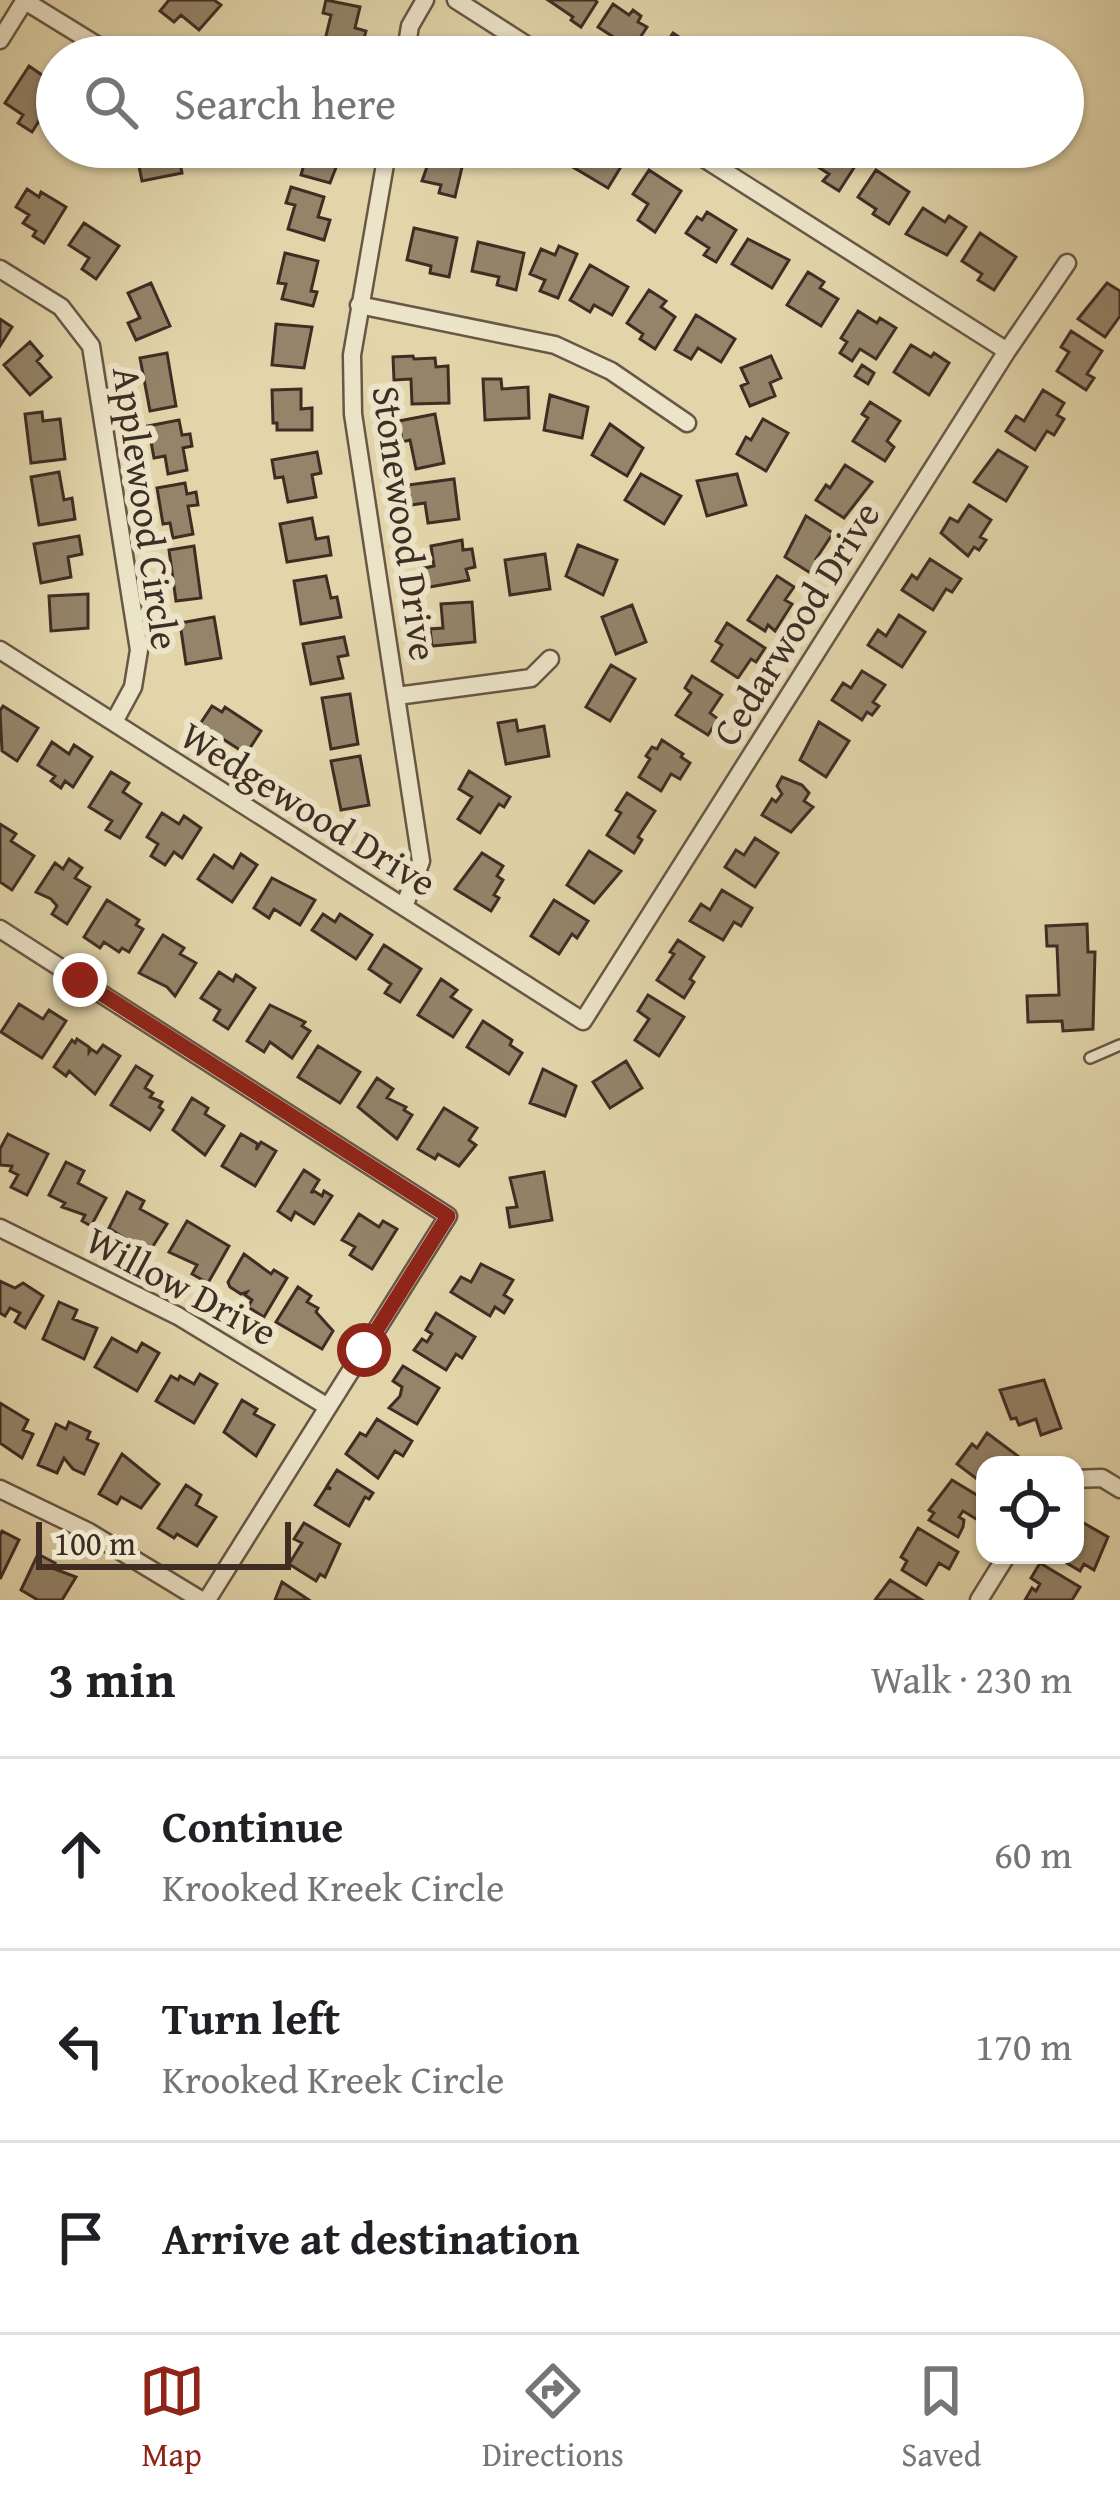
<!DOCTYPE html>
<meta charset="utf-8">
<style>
:root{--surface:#fff;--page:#f6f6f6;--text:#202124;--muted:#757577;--line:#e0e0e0;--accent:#8f2418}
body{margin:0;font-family:"Gentium Book Plus",serif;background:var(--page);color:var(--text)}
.controls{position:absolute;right:36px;bottom:36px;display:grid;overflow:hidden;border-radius:24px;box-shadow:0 3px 9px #0004}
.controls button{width:108px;height:108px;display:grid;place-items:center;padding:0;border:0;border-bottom:3px solid var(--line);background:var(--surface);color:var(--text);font:60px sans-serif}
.scale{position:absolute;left:36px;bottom:30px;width:255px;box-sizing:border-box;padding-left:12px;border:6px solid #3f2d24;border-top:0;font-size:33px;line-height:42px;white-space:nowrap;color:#3f2d24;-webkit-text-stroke:9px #ece4c8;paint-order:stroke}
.stop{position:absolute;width:36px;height:36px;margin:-27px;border:9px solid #8f2418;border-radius:50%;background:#fff}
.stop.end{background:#8f2418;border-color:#fff;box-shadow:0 3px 12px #0008}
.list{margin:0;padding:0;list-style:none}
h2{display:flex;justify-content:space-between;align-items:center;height:156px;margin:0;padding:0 48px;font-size:51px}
h2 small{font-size:39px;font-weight:400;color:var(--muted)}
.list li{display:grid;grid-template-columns:78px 1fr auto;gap:36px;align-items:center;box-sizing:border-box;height:192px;padding:0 48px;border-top:3px solid var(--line)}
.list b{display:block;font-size:45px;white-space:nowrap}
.list p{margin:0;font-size:39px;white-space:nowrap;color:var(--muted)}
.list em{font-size:39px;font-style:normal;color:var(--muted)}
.icon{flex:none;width:66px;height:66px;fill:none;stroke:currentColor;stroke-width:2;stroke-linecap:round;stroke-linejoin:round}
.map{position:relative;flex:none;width:1120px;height:1600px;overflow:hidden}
.search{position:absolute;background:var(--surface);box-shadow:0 3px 9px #0004;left:36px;right:36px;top:36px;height:132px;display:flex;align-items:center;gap:30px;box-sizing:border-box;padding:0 42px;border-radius:66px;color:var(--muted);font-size:45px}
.sheet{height:732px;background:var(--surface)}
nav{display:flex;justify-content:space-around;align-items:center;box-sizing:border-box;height:168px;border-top:3px solid var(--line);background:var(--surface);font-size:33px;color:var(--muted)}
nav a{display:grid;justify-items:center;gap:6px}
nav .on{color:var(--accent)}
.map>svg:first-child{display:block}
.building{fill:#94846a;stroke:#3f2d24;stroke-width:3}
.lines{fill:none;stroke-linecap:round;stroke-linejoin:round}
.lane-casing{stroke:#685746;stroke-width:14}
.street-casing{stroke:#685746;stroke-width:21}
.lane{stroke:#ece4c8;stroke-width:9}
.street{stroke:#ece4c8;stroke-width:16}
.route{stroke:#8f2418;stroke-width:15}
.labels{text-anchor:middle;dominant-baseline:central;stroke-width:12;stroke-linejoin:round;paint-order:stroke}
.street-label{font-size:39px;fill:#3f2d24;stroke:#ece4c8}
</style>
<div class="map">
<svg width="1120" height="1600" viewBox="0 0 1120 1600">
<rect width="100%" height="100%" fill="#e2d5aa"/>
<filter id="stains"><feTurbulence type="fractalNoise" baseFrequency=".00167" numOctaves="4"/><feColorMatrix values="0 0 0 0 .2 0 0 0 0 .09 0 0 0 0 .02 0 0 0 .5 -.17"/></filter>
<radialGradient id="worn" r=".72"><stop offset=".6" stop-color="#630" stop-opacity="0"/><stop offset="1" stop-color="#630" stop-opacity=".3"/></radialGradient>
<!-- building -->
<path class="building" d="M169,0H214L221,5L199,30L181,15L174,22L160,11Z
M326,0L360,7L355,28L366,31L361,49L325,40L331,15L323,13Z
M548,0H595L597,2L581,27L571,20L573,17Z
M613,4L629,15L633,10L641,16L638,22L647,27L628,56L610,45L615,38L598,27Z
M673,33L705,54L703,57H657Z
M734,42L749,52L745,57L726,54Z
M29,66L55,84L39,109L44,113L32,132L18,123L23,115L5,103Z
M77,147H111L101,163Z
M135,147H177L182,173L142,181Z
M309,147H344L330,183L301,175Z
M434,147L466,150L455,197L439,193L441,185L422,181Z
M576,147H600L598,151L622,165L608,188L566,163Z
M772,147H795L787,159Z
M818,147H838L859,160L839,191L823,181L829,174L809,161Z
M649,170L681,191L655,232L638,220L648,204L633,194Z
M876,170L909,192L889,224L873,214L876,209L858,197Z
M291,187L324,197L318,217L330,220L324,240L288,229L295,205L286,203Z
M27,189L39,197L41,192L66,207L44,243L33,236L36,231L23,223L29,215L16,207Z
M923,208L945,222L949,216L966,227L947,255L906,234Z
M707,212L736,230L716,262L704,255L709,248L686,233L697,217L702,220Z
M84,223L119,246L96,279L82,269L89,258L69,245Z
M414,228L457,238L449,277L430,273L431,266L407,260Z
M980,233L1016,257L994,290L978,280L982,274L962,261Z
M748,239L789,260L772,288L732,264Z
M478,242L524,253L516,290L497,285L499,277L472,271Z
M559,246L577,254L558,298L540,291L545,280L530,274L541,249L555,255Z
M285,253L318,261L311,291L317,292L313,306L282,299L286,284L278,283Z
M590,265L628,287L612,315L594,305L590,312L570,300Z
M808,272L824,282L820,288L838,299L821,326L787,305Z
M151,283L170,326L136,340L128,323L140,318L128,293Z
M1107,283L1120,291V316L1105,337L1078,319Z
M649,290L666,301L661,307L675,317L655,349L640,339L643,334L627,323Z
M858,311L877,323L880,318L896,328L876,359L860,349L852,361L840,353L847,342L841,338Z
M696,315L735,339L721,362L698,348L691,359L675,350Z
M0,319L12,327L0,346Z
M276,324L312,327L304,368L272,365Z
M1071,331L1102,351L1087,374L1094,378L1086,390L1057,371L1069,352L1061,347Z
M30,342L42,356L37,361L51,377L30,395L4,365Z
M911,345L931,357L934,353L949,363L929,395L894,372Z
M167,353L176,406L150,411L140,358Z
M413,356L414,359L435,358L436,367L448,366L449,403L412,404L411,379L394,380L393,357Z
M771,356L781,378L770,383L775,396L750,406L741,386L748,383L741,368Z
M862,365L874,373L868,384L855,376Z
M483,379H501L502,389L528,387L529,418L485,420Z
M301,389V409L312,408V430H277V423H273L272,390Z
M1043,390L1064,403L1057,415L1064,419L1054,435L1047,431L1035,450L1006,431L1016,416L1024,421Z
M550,395L588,407L582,438L544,430Z
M870,402L900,421L887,441L894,447L885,461L853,441L868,418L862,414Z
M42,412L43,421L60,419L65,459L31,463L25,414Z
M435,414L444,463L416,469L410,440L402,442L399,421Z
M763,419L788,433L766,471L737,454L746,437L751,440Z
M179,420L182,435L190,434L192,446L183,448L187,470L168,474L165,456L154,458L148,426Z
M610,424L643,448L627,476L592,455Z
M998,450L1027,467L1006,501L974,482Z
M317,452L321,473L312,475L316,497L288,502L283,477L275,478L272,460Z
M845,465L872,482L844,518L816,500L826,485L830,488Z
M59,472L64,500L72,498L75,519L39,525L31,477Z
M641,474L681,496L664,524L625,500Z
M737,474L746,505L707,516L697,481Z
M454,479L459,519L428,523L425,503L411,505L408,485Z
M185,483L187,494L196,492L198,505L188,506L193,534L173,538L170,523L163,524L157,488Z
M969,505L991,520L980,537L986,540L979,550L974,547L968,556L941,533L950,518L958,522Z
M806,516L833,533L816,559L820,561L812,574L785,557Z
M312,518L316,539L328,537L331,555L287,562L280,524Z
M79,536L82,554L68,557L71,577L41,583L34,544Z
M462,540L463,550L472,549L475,567L466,569L469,580L424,588L420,569L434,566L431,546Z
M578,545L617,560L603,595L566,576Z
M194,546L201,598L176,601L169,550Z
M545,554L550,589L510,595L505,560Z
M930,559L961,579L952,592L946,589L933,610L902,590L912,575L917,579Z
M326,576L331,598L337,597L341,617L301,624L294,581Z
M777,576L794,587L785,600L792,604L775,631L768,625L765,631L748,620Z
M88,594V628L51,631L49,596Z
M472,602L475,642L432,646L430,629L443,628L441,604Z
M632,605L646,642L616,654L602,617Z
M899,615L925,632L902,667L868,645L878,630L886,636Z
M214,617L221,658L186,664L180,623Z
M727,623L765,648L756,662L751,659L738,678L712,661L722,645L716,641Z
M344,637L348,655L338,657L343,678L311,684L303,644Z
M611,665L635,679L610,721L586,707Z
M862,671L885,685L873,702L879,706L872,715L867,712L862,720L832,700L843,683L851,688Z
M692,676L722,695L710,713L718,719L708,735L676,715L691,693L685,688Z
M350,694L358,744L331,749L322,698Z
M3,706L38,728L17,761L2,751L0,711Z
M212,706L222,712L225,707L261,731L246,754L200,724Z
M516,720L518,731L544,726L549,756L506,764L498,723Z
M819,722L849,741L826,777L800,760Z
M662,740L683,754L681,757L690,763L680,779L671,774L661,791L639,777L650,759L646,756L652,747L657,749Z
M52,742L69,754L74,745L92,757L73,787L65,781L61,788L51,781L55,776L38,765Z
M360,756L369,805L341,810L331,761Z
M469,771L510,797L504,807L499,804L480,833L458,819L472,797L459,789Z
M111,772L129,783L123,792L141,804L120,838L106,830L112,821L89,807Z
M782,777L802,785L809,793L804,801L813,807L791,832L762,815L772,799L776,802L782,794L777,786Z
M627,793L655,811L638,837L642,840L634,853L607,835L621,813L616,810Z
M162,813L179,824L184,816L201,828L182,858L174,852L165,865L151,856L158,844L147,837Z
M0,824L16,834L11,841L34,856L12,890L0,882Z
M755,838L778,853L755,887L725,867L736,850L744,855Z
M589,851L621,871L594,903L567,885Z
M482,853L503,866L497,876L503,880L494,895L499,898L491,911L455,889Z
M241,854L257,865L232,902L198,879L214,855L233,868Z
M69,859L82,868L75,878L90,887L67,924L52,914L57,906L51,899L36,892L55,863L63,869Z
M272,878L315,900L300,925L274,909L269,918L254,908Z
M722,890L752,908L741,926L734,922L723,940L690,921L701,904L710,910Z
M107,900L139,920L136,925L143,929L129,952L122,948L119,952L104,942L100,948L84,937Z
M554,900L588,921L577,938L572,934L559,954L531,936Z
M323,914L335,922L340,914L372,935L356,959L312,930Z
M1087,924L1088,952H1095L1093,1029L1063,1031L1062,1021L1028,1022L1027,996L1059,995L1057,946H1047L1046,926Z
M163,935L184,948L180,954L196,963L175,996L167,987L139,973Z
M678,940L704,957L690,979L694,982L684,998L657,980L674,954L670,952Z
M384,945L421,969L400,1002L385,993L391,984L369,969Z
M219,972L233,981L236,975L255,988L228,1029L214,1020L220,1010L201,998Z
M441,979L457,990L451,997L471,1010L453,1037L418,1015Z
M648,995L684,1017L659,1056L635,1040L649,1019L638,1011Z
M19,1004L43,1019L49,1010L66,1021L42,1058L1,1032Z
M270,1005L305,1022L302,1026L310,1031L292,1058L270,1042L264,1052L247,1041Z
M483,1021L512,1040L510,1045L522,1053L509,1074L467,1047Z
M77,1039L89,1047V1052L91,1049L97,1053L103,1045L120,1056L95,1094L69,1071L66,1076L54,1067L72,1040L75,1043Z
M318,1046L360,1072L340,1103L298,1077Z
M626,1061L642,1088L610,1108L593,1082Z
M136,1066L152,1076L145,1088L153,1093L150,1097L162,1102L159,1107L163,1110L150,1130L111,1105Z
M543,1069L576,1086L565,1116L530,1103Z
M377,1078L393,1089L387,1098L406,1107L404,1110L412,1115L397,1139L358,1107Z
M192,1098L208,1108L205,1114L224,1126L205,1155L173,1130Z
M444,1108L477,1128L469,1140L476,1145L459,1166L438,1154L435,1159L418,1149Z
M8,1134L48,1154L27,1195L11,1187L18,1175L10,1171L12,1166L0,1165V1149Z
M241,1134L258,1144L256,1150L261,1142L276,1151L255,1186L222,1166Z
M66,1162L84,1171L78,1183L106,1198L91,1226L82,1221L85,1215L62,1207L65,1203L49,1195Z
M304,1170L319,1180L311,1193L314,1191L322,1196L324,1191L332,1196L314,1224L295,1212L291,1220L278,1211Z
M544,1172L552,1220L510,1227L507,1208L517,1207L510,1178Z
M127,1192L144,1201L140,1209L167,1224L148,1254L109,1228Z
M359,1214L379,1227L383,1221L397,1229L372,1269L350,1255L355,1247L342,1240Z
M187,1221L229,1246L208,1283L192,1274L197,1265L169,1252Z
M244,1254L271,1274L274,1270L287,1278L264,1317L248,1307L252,1300L245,1295L247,1292L241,1294L230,1287L228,1282Z
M481,1264L513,1280L504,1295L512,1300L504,1313L495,1307L490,1316L451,1292L461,1277L471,1282Z
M0,1281L15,1288L23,1283L43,1296L25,1328L15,1322L20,1313L10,1308L5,1316L0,1313Z
M298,1287L311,1296L307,1302L318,1308L316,1312L333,1331L322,1349L276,1322Z
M59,1302L77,1310L73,1319L97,1328L84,1359L43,1339Z
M436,1313L475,1337L462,1358L456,1354L446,1370L414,1350L422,1339L427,1342L432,1334L426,1330Z
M112,1338L137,1352L142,1343L159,1353L137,1391L95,1367Z
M403,1366L439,1388L417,1424L389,1408L400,1396L402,1387L393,1381Z
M200,1374L217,1384L194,1423L156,1401L171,1376L178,1380L180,1376L194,1384Z
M1044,1380L1061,1428L1041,1435L1036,1419L1019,1425L1016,1418L1011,1419L1000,1390Z
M242,1400L257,1409L254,1414L274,1425L256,1456L224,1432Z
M0,1403L28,1420L23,1430L33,1434L22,1458L0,1443Z
M377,1419L412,1441L403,1456L395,1451L378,1478L346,1454L360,1433L366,1436Z
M69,1422L90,1432L87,1439L98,1444L84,1474L73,1469L64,1458L57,1473L38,1465L56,1424L66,1429Z
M987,1433L1019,1457L1013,1465H985V1485L957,1464L972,1444L977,1448Z
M122,1454L159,1484L141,1508L121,1497L117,1504L99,1494Z
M337,1470L373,1493L369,1499L365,1497L349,1526L315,1505L326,1488L331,1489L327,1486Z
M952,1480L985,1500L978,1520L963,1511L959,1517L964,1520L963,1527L958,1537L929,1520L934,1513L929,1510Z
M186,1485L201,1495L196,1505L216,1517L197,1546L177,1534L174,1538L158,1528Z
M1075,1518L1108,1537L1094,1570L1084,1564L1080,1571L1053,1555H1075Z
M304,1523L340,1544L325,1577L320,1574L316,1581L289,1564L302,1543L294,1539Z
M918,1528L958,1552L949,1569L939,1563L926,1585L902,1570L907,1561L901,1557Z
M2,1531L19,1540L0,1579V1535Z
M38,1554L55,1563L52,1568L76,1577L62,1600H38L21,1590Z
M1040,1563L1080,1587L1072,1600H1025L1032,1588L1036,1591L1040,1584L1031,1578Z
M890,1580L922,1600H875Z
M282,1582L309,1600H275Z"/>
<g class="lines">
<!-- lane casing -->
<g class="lane-casing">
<path id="lane" d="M1090,1058L1120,1045"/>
</g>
<!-- street casing -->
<g class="street-casing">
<path id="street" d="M456,0L545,57
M25,1L116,57
M0,40L25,0
M405,57L410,26L425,0
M388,147L352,355L353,414L421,861L404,907
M686,147L1007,351
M0,269L61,307L91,346L139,650L133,687L114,722
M359,305L555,345L611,371L687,423
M0,650L583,1021L1007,351L1067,263
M397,696L531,678L550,659
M0,929L448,1216L207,1600
M0,1228L178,1316L328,1407
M1075,1479L1102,1478L1120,1489
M0,1489L89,1532L201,1600
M979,1600L1007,1555"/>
</g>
<!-- lane -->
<use href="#lane" class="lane"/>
<!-- street -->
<use href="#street" class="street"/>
</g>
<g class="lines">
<!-- route -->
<path class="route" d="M80,980L448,1216L364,1350"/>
</g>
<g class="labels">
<!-- street labels -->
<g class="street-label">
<text transform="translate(147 508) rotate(82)">Applewood Circle</text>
<text transform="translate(406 523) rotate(82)">Stonewood Drive</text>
<text transform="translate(795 623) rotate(-58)">Cedarwood Drive</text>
<text transform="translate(309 808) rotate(32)">Wedgewood Drive</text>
<text transform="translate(182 1285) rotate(28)">Willow Drive</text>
</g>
</g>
<rect width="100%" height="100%" filter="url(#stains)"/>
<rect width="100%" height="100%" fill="url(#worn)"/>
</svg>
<div class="controls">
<button><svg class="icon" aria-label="locate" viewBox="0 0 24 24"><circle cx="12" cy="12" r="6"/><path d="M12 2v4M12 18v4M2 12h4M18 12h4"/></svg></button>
</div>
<div class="scale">100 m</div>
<div class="stop" style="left:364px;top:1350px"></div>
<div class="stop end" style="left:80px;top:980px"></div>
<div class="search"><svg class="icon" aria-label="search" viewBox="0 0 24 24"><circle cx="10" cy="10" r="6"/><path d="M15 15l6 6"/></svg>Search here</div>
</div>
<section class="sheet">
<h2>3 min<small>Walk · 230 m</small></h2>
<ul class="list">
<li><svg class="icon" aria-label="ahead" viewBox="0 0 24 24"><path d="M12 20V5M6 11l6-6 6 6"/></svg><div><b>Continue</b><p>Krooked Kreek Circle</p></div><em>60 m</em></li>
<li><svg class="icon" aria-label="left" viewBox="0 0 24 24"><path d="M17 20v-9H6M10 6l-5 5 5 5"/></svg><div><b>Turn left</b><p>Krooked Kreek Circle</p></div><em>170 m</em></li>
<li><svg class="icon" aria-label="arrive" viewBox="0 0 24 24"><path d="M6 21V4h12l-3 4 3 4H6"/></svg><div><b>Arrive at destination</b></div></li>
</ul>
</section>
<nav>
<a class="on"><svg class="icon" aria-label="map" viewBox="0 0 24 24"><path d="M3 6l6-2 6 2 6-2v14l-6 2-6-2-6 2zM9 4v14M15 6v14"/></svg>Map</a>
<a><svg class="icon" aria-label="directions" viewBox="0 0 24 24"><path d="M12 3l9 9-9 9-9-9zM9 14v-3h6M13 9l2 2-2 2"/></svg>Directions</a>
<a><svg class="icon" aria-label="saved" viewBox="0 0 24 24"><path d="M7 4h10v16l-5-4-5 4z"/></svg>Saved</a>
</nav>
